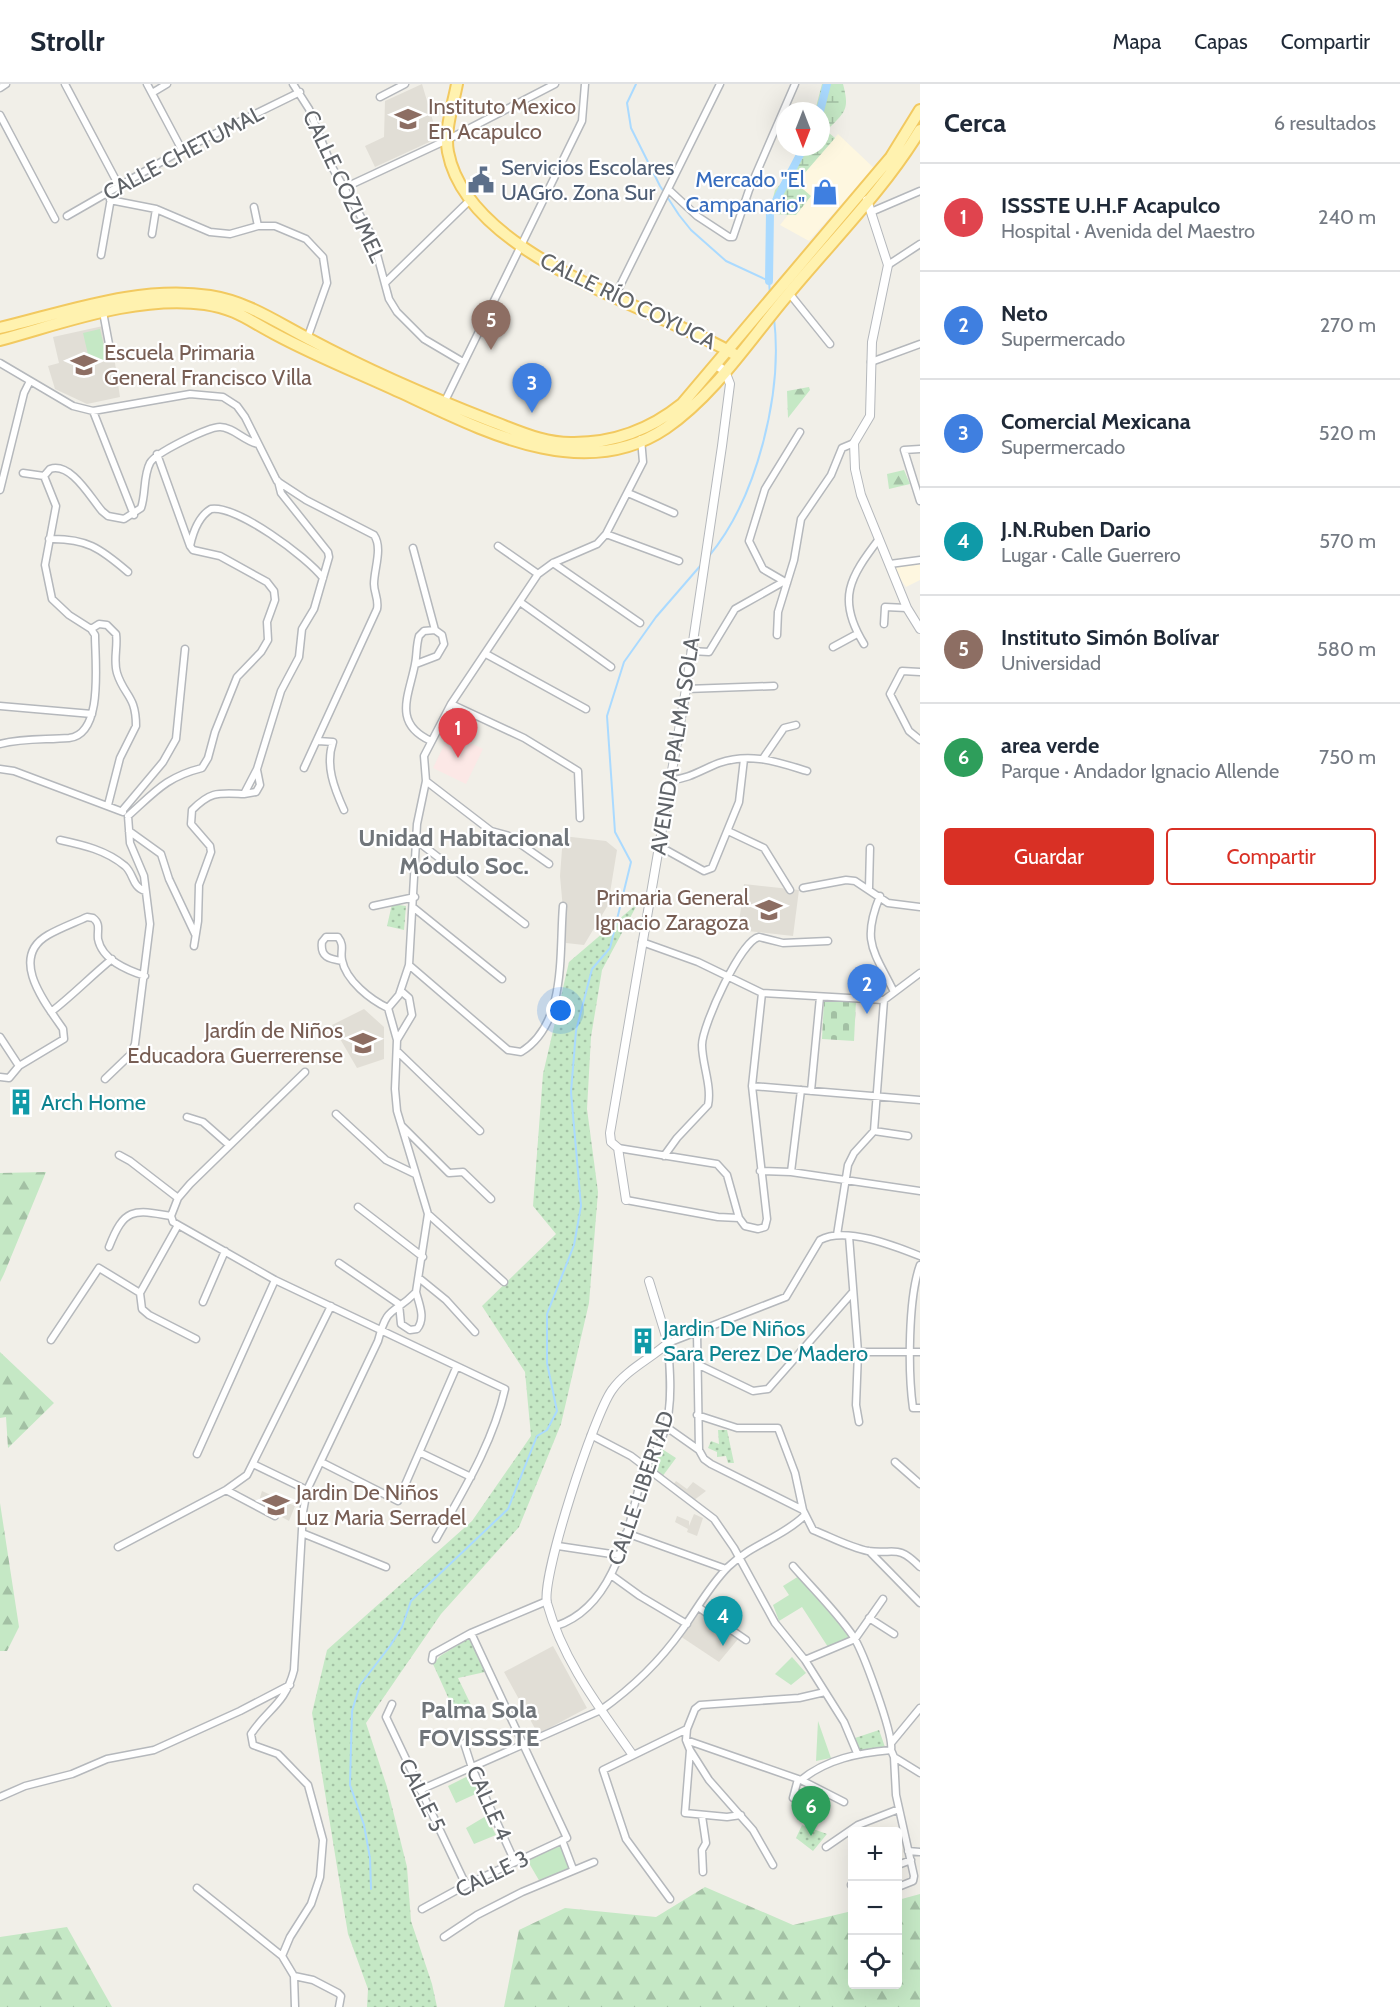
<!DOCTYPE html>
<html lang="es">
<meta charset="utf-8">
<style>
:root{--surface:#fff;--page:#f2f2f3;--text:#1f2937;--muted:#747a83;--line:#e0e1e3;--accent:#d93025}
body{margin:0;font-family:Cabin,sans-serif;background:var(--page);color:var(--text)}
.controls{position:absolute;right:18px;bottom:18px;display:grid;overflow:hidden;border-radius:6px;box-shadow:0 6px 24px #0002}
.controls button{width:54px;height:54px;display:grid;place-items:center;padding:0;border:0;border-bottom:2px solid var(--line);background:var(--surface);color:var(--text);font:30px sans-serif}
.compass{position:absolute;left:776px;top:18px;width:54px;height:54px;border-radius:50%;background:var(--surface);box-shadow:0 6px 24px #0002;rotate:180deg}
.you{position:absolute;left:561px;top:927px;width:21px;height:21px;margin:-15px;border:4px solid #fff;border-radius:50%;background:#1a73e8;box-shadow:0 0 0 9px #1a73e833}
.badge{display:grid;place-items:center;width:39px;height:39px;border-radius:50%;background:var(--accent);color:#fff;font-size:20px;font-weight:700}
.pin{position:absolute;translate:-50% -50px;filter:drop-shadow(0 2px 3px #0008)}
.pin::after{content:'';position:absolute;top:32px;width:21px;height:18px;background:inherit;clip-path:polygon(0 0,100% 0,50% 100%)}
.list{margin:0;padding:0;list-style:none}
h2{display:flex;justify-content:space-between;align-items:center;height:78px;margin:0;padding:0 24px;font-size:26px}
h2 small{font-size:20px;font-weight:400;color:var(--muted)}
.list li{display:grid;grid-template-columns:39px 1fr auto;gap:18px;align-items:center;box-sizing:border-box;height:108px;padding:0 24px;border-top:2px solid var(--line)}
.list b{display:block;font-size:22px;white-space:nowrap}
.list p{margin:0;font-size:20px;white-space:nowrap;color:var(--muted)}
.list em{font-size:20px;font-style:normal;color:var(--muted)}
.actions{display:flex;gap:12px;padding:18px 24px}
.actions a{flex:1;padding:14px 0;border:2px solid var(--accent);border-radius:6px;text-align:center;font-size:21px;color:var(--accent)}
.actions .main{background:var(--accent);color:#fff}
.icon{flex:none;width:33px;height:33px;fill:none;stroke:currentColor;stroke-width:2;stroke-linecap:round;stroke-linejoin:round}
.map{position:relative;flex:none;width:920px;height:1923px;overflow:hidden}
header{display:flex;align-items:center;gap:36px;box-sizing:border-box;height:84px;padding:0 30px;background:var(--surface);border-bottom:2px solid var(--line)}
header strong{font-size:28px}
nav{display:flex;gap:33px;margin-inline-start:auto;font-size:21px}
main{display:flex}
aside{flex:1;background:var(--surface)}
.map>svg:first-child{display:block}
.commercial{fill:#fef7e0}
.education{fill:#e1ded6}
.medical{fill:#fce8e6}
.grass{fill:#c5e8c5}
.forest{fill:url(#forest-firs)}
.wetland{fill:url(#wetland-marsh)}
.cemetery{fill:url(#cemetery-stones)}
.park{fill:url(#park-dots)}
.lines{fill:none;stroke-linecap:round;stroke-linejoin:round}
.stream{stroke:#aadaff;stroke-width:2}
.canal{stroke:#aadaff;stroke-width:8}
.minor-casing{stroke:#b5b8bc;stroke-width:9}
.tertiary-casing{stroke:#b5b8bc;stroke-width:10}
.primary-casing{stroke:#f2c960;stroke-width:14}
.minor{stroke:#fff;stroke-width:6}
.tertiary{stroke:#fff;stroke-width:8}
.primary{stroke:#fff2af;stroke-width:10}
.labels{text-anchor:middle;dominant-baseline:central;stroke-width:4.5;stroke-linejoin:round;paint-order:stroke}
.education-label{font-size:22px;fill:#785e54;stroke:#fff;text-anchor:start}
.street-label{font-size:22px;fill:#5f6368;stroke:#fff}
.service-label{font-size:22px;fill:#4e5e75;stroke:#fff;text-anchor:start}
.shop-label{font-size:22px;fill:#366cbe;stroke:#fff;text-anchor:end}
.culture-label{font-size:22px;fill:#0d838f;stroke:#fff;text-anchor:start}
.neighbourhood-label{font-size:24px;font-weight:bold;fill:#70757a;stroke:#fff}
</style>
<header>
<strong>Strollr</strong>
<nav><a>Mapa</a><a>Capas</a><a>Compartir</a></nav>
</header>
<main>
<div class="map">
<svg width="920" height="1923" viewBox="0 0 920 1923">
<defs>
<pattern id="forest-firs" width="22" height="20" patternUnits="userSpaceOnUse" patternTransform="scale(1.5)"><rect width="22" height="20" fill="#c5e8c5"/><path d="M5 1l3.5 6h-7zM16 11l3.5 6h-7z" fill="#a3c0a4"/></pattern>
<pattern id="wetland-marsh" width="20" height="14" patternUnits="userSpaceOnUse" patternTransform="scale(1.5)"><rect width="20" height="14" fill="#c5e8c5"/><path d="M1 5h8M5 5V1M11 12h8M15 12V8" fill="none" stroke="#a3c0a4"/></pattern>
<pattern id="cemetery-stones" width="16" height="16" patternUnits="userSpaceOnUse" patternTransform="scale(1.5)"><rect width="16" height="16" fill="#c5e8c5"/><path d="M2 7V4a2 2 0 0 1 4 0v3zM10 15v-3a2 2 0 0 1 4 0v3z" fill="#a3c0a4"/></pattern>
<pattern id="park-dots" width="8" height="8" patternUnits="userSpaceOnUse" patternTransform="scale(1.5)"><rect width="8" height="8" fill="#c5e8c5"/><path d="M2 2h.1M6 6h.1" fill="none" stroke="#a3c0a4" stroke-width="1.8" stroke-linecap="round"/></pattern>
</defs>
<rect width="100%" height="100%" fill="#f1efe8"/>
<!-- commercial -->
<path class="commercial" d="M838,50L874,84L809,157L780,141L802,113L791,103Z
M920,477V496L906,503L894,486L899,480Z"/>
<!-- education -->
<path class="education" d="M422,0L438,54L375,83L365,62L384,53L385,17Z
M103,242L115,279L120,313L87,320L55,305L48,282L59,279L53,253Z
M563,752L606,757L617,766L608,821L584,861L566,859L560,792Z
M744,800L799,806L793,852L738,846Z
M364,925L384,943V975L357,984L332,941Z
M676,1397L687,1405L693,1398L706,1407L693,1417L673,1401Z
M262,1407L295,1422L289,1437L258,1420Z
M694,1430L703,1434L697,1452L687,1448L688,1445L675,1438L677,1432L689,1437V1442Z
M699,1527L739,1554L719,1578L680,1552Z
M553,1562L587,1624L538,1650L504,1588Z"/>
<!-- medical -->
<path class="medical" d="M450,649L483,665L466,700L433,684Z"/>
<!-- grass -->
<path class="grass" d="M100,245L107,275L90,279L83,249Z
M799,1492L851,1553L828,1563L802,1523L779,1537L773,1521L789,1511L783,1502Z
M792,1573L806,1589L791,1601L775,1590Z
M818,1637L831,1674L816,1677Z
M472,1690L480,1708L456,1719L448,1702Z
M486,1732L496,1751L474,1760L466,1744Z
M561,1759L570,1785L540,1798L526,1774Z"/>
<!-- forest -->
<path class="forest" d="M809,303L810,306L788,334L787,307Z
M904,386L910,400L889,405L887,390Z
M46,1088L4,1190L0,1198V1089Z
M0,1268L54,1319L8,1364L6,1333L0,1334Z
M0,1419L19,1543L7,1567H0Z
M705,1803L793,1841L852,1827V1900H898V1816L920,1810V1923H504L519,1846L565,1824L656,1833Z
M67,1843L112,1923H0V1853Z"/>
<!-- wetland -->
<path class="wetland" d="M822,0H843C849,23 847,27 830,43L826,39L823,44L835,54L796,99L811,112L796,131L769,130L775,106L784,96L802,63H821V27H815Z"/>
<!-- cemetery -->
<path class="cemetery" d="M824,916L856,917L854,957L822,955Z"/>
<!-- park -->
<path class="park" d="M638,819L602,886L591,953L587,1025L598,1108L589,1219L561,1340L519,1443L441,1530L366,1639L387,1703L407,1783L411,1837L432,1900L437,1923H367L368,1905L348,1850L312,1629L327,1566L472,1437L531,1352L525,1288L482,1222L556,1150L533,1122L543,990L569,878Z
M392,820L406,822L404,846L387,842Z
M718,1346H727L734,1379H728L726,1372L717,1373V1368L708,1364L711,1357L719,1360Z
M659,1363L676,1374L662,1393L651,1384Z
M471,1553L485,1588L458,1594L473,1625L457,1633L433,1580L440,1572Z
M879,1646L885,1663L858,1668L852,1655Z
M802,1741L827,1750L813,1767L796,1754Z"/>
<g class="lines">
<!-- stream -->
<path class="stream" d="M636,0L627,19L631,44L660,102L679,131L691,146L726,177L769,197L770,211
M709,472C757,414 783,309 774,234
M371,1805L370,1774L364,1741L350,1701L352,1627L360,1601L390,1562L402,1543L411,1517L508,1425L537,1352L547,1346L557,1327L547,1279V1230L574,1161L581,1122L571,1008L576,947L592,885L610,864L631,778L615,748L607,632L624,578L656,533L701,481"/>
<!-- canal -->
<path class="canal" d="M820,27L827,0
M769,197L770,128L804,63"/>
<!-- minor casing -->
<g class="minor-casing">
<path id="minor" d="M65,0L118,100
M147,0L182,66
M293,0L309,25L332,83L372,152L389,215L397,228L424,255L463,278
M0,4L6,0
M152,9L167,0
M380,13L405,0
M0,31L55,135
M346,103L447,56L555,0
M668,105L697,132L729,153H733L749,106L795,0
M110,116L156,125L210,148L230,150L258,142H275L306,155L323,173L327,199L307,255
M254,123L258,142
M871,128L920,107
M67,132L182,66L300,8
M152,150L156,125
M101,171L111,114
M888,181L920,160
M386,198L470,116
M789,209L830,260
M614,214L720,0
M103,228L109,260
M871,278L920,260
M0,279L73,322L93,327L190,310L223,313L237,322L245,333L277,397L306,416L374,451C383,464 374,485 374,500C374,509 379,515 377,525L304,684
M443,321L582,37L585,0
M93,327L134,431
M920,365L904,366L920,417
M157,370L190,462
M23,389L44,392
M44,392L50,385C71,378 90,413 102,427L108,432L124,435L141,424C146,410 143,392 150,379C155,369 208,343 220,343C233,343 244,357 258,360
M0,406L24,309L30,297
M628,409L674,429
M606,450L679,477
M49,455C86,454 100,464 128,488
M498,462L538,490
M413,464L435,546L442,551L444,560L437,572L416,580
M553,479L640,539
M890,480L920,476
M787,499L763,485L749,457L765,405L800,348
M520,518L611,583
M884,540L885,523L907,524
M91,545L99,540L107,541L116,550C118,563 113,576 117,589C124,612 136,611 136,642L120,674L108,721
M777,551L778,528L794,476L801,435L831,391L842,364L854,359
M864,560C836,515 850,493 879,455
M833,563L857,550
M691,567L709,568L735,525L783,498
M486,570L586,625
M920,588L902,587L890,610L909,647L920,656
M686,605L774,602
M451,620L524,654L578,687L580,734
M0,622L92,630
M318,657L333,658C325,681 334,704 344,726
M431,657C392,639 409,612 415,580C417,571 416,562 419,552L424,547L435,546
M0,660C24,654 45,656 69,654C104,650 95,578 95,551L91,545L69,531L52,515L45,481L56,422L44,392
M764,673L784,644L796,641
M0,685L14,687L123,728
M671,696C689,695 703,685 719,679C751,668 777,678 807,687
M426,697L491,747L509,752L549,780
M244,710L256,708L260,701L257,686
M122,727L163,678L176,655L185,565
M128,732C155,708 166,693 202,684L208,674L215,648L237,593L261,568L268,556L267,538L275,516L274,507L267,498L220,472L193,466L190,462C193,448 199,432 211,425C237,421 307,473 323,494
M129,747L161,770L169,795L195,850
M728,747L764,764L790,806
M60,756C83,761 106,766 125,782C134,790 132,803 145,807
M417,757L525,840
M659,762L704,787L712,784L739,718L744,675
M803,804L846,796L855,797L888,819L920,823
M869,804L870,764
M880,812C861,858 874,867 894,908
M373,822L415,813
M414,824L502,895
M642,858L698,878L762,909L884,916L920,889
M194,862L198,837L199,801L211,768L210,762L191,740L192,726C211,707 218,709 244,710L257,685L281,607L299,573L302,545L314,525L329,473L328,468L281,409L278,397
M342,877C329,875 320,873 322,858L326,853H338C345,862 340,867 342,876C346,897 371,916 388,924
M409,881L508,966L521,968C567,940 559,869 563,822
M51,928C73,911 90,893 112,875
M0,953L19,982
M397,956L412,931L409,914L401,907
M397,967L480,1047
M0,993L9,994L19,982L64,955L63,945C46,920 8,874 48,851C60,844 74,839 87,833L93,834C101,840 97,846 98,855C102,876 127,886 145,892
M105,995L130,971L135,960L150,840L144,792L130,759L128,732
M752,1002L920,1016
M811,1007L820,913
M336,1030L386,1076L415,1090
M187,1033L203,1038L228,1060
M402,1042L449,1089L463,1088L491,1115
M874,1047L908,1052
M618,1064L717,1080L727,1091L739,1134
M119,1071L130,1077L178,1114
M664,1072L677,1054L708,1021C712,1002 702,980 702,961C702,942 741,856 759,853L783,859L828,857
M760,1087L791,1088L920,1107
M791,1088L801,1006
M626,1116L718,1133L739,1134L745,1142L758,1145L765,1143L767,1135L752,1002L762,909
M358,1123L423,1173
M428,1130L504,1198
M171,1132L173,1138L275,1196L505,1305C493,1359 463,1407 436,1455
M171,1132L178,1114L190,1100L305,988
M178,1141L140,1209L142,1225L149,1231L196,1255
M837,1151L848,1081L854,1069L874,1047L884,916
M849,1152L858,1268L856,1321L859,1338
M109,1163C124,1124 133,1125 171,1132
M339,1179L399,1220L401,1240L410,1246L417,1245C426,1234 419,1220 416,1208
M920,1181C908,1214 908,1288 913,1324H920
M419,1194L446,1216L475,1248
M203,1218L225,1167
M697,1248L699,1366
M51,1256L99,1184L140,1209
M858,1268H920
M699,1281L753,1307L768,1305L852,1209
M697,1331L737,1344H778L795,1389L803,1426
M665,1342L699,1366L704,1375L711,1380L803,1426L813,1446C831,1453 849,1463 868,1467C894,1471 897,1459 920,1483
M591,1351L631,1372L714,1435L734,1464L775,1539L805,1576L844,1638L857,1669
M421,1369L471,1393
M197,1370L275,1196
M321,1378L398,1417L456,1284
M895,1378L920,1400
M253,1380L307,1406
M226,1406L275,1432
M302,1449L386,1483
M626,1449L726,1485
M558,1462L618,1471
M118,1463L226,1406L247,1391L331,1222
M869,1467L920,1519
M793,1482C813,1505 836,1527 853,1552C863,1567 894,1651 891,1666L894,1673L896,1711L914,1792L913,1797L898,1803
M611,1491L640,1512L687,1540
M698,1523L746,1556
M869,1534L894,1550
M556,1542C618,1522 629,1438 644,1383C676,1347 671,1304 668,1259L786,1213L820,1156C845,1142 895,1162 920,1172
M432,1576L433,1570L471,1549L547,1517
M805,1576L855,1555L883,1515
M392,1620L386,1633L466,1801
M686,1656L801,1696L844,1718
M892,1658L920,1624
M464,1659L472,1684L515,1778
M690,1666L709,1696L753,1746L773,1781
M894,1673L920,1689
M801,1696C827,1675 858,1669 891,1666
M420,1706L601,1626C632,1604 660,1577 682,1546C697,1525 710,1501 728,1483C750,1461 781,1454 804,1432
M0,1713L25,1702L72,1690L107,1675L154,1666L240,1627L290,1601
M793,1714L798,1695
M741,1731L727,1733L685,1729L690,1666L686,1656L687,1645L695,1625L700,1621L799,1614L825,1608
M702,1732L706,1759L702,1766L703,1788
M562,1756L573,1785
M826,1763L858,1741L899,1725
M908,1767L920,1768
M898,1781L911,1776
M851,1801L852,1800
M197,1804L282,1872
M670,1815L626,1755L603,1686L687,1645
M422,1825L466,1801L567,1754L471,1549
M444,1853L477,1831L522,1808L594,1778
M294,1892L313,1896L338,1909L341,1912L339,1923
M295,1923L294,1892L282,1872L290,1853L311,1820L320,1793L323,1756L308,1701L278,1670L253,1661L251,1650C268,1624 285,1621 294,1586L303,1428L307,1406L378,1257C388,1219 393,1232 416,1208L428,1130L397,1027L395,1005L397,956L388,924L399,911L409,881L417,740L426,697L424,672L451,620L538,490L553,479L597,460L606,450L643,378L641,355"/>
</g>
<!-- tertiary casing -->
<g class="tertiary-casing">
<path id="tertiary" d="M867,116L888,181L872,258L870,332L854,359L855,385L861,411L907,524L920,545
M626,1116L618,1064L611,1058L610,1049L686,605L722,362L730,300L725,287L716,281
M632,1670C599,1623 563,1577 547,1519C541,1493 594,1331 612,1306C626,1286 650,1275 668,1259L649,1197"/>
</g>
<!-- primary casing -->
<g class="primary-casing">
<path id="primary" d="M457,0C453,21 444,47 448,68C468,173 653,222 734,270
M0,244C67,228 140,201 210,212C248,218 276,238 309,255C367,286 429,313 491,337C518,347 544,360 574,359C614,359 651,345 682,320L891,73L920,26
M0,256C66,238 136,211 205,220C237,225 248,236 275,250C316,272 359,289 400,308C480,345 582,401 666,344C714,311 749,257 785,214C831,158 883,107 920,46"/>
</g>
<!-- minor -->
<use href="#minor" class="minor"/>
<!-- tertiary -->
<use href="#tertiary" class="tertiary"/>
<!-- primary -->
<use href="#primary" class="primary"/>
</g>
<!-- icons -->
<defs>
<g id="school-bare" transform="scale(2.07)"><path d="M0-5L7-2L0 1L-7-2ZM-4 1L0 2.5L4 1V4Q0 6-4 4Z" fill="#8d6e63" stroke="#fff" stroke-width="2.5" paint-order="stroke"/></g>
<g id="civic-bare" transform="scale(2.07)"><path d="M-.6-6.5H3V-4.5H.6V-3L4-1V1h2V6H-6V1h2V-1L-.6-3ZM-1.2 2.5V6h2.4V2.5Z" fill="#5c6f8a" stroke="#fff" stroke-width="2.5" paint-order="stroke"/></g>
<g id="shop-bare" transform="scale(2.07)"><path d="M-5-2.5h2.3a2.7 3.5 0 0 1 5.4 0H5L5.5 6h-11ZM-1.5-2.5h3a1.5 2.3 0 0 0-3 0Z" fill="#3f7fe0" stroke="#fff" stroke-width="2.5" paint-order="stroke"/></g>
<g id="building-bare" transform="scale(2.07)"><path d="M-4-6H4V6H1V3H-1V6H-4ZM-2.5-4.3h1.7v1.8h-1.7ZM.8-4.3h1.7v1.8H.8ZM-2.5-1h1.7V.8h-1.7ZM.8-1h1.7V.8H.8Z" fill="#0f9aa8" stroke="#fff" stroke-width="2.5" paint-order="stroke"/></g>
</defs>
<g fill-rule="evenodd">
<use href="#school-bare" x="408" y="35"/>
<use href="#civic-bare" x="481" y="96"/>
<use href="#shop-bare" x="825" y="108"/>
<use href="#school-bare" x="84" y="281"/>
<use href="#school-bare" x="769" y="826"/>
<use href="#school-bare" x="363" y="959"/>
<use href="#building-bare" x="21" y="1018"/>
<use href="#building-bare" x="643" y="1257"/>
<use href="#school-bare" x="276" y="1421"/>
</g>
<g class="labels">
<!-- education labels -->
<g class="education-label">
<text x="428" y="22">Instituto Mexico<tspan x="428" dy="25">En Acapulco</tspan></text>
<text x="104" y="268">Escuela Primaria<tspan x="104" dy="25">General Francisco Villa</tspan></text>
<text x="749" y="813" text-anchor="end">Primaria General<tspan x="749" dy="25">Ignacio Zaragoza</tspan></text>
<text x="343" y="946" text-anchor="end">Jardín de Niños<tspan x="343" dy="25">Educadora Guerrerense</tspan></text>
<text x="296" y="1408">Jardin De Niños<tspan x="296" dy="25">Luz Maria Serradel</tspan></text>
</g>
<!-- street labels -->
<g class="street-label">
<text transform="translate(183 69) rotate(-28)">CALLE CHETUMAL</text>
<text transform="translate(344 102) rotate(65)">CALLE COZUMEL</text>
<text transform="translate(628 217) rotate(26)">CALLE RÍO COYUCA</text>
<text transform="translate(675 662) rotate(-81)">AVENIDA PALMA SOLA</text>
<text transform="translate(641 1404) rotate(-71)">CALLE LIBERTAD</text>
<text transform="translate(422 1711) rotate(64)">CALLE 5</text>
<text transform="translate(489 1719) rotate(66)">CALLE 4</text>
<text transform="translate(492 1790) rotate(-26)">CALLE 3</text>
</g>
<!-- service labels -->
<g class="service-label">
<text x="501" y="83">Servicios Escolares<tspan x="501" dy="25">UAGro. Zona Sur</tspan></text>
</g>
<!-- shop labels -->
<g class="shop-label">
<text x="805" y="95">Mercado "El<tspan x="805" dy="25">Campanario"</tspan></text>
</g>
<!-- culture labels -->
<g class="culture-label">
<text x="41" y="1018">Arch Home</text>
<text x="663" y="1244">Jardin De Niños<tspan x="663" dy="25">Sara Perez De Madero</tspan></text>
</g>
<!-- neighbourhood labels -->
<g class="neighbourhood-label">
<text x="464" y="753">Unidad Habitacional<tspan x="464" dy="28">Módulo Soc.</tspan></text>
<text x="479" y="1625">Palma Sola<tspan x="479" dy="28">FOVISSSTE</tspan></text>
</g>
</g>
</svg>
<div class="controls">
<button>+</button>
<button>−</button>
<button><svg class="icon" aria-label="locate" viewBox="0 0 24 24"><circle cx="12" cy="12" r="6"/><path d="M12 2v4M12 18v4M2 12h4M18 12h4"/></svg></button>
</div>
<svg class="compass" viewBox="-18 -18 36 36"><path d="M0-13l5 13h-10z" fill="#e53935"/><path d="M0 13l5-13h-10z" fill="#747a83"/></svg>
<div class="you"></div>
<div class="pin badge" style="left:458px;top:674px;background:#e0444e">1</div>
<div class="pin badge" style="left:867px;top:930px;background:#3f7fe0">2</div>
<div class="pin badge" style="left:532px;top:329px;background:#3f7fe0">3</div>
<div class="pin badge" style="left:723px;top:1562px;background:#0f9aa8">4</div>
<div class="pin badge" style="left:491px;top:266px;background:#8d6e63">5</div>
<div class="pin badge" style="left:811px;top:1752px;background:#2e9e5b">6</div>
</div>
<aside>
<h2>Cerca<small>6 resultados</small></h2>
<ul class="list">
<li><span class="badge" style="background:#e0444e">1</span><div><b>ISSSTE U.H.F Acapulco</b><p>Hospital · Avenida del Maestro</p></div><em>240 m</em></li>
<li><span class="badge" style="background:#3f7fe0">2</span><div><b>Neto</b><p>Supermercado</p></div><em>270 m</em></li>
<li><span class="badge" style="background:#3f7fe0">3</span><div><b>Comercial Mexicana</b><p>Supermercado</p></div><em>520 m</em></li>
<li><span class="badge" style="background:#0f9aa8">4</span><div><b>J.N.Ruben Dario</b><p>Lugar · Calle Guerrero</p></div><em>570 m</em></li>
<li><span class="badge" style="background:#8d6e63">5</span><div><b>Instituto Simón Bolívar</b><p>Universidad</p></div><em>580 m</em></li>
<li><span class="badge" style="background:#2e9e5b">6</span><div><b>area verde</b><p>Parque · Andador Ignacio Allende</p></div><em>750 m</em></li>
</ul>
<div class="actions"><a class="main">Guardar</a><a>Compartir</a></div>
</aside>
</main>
